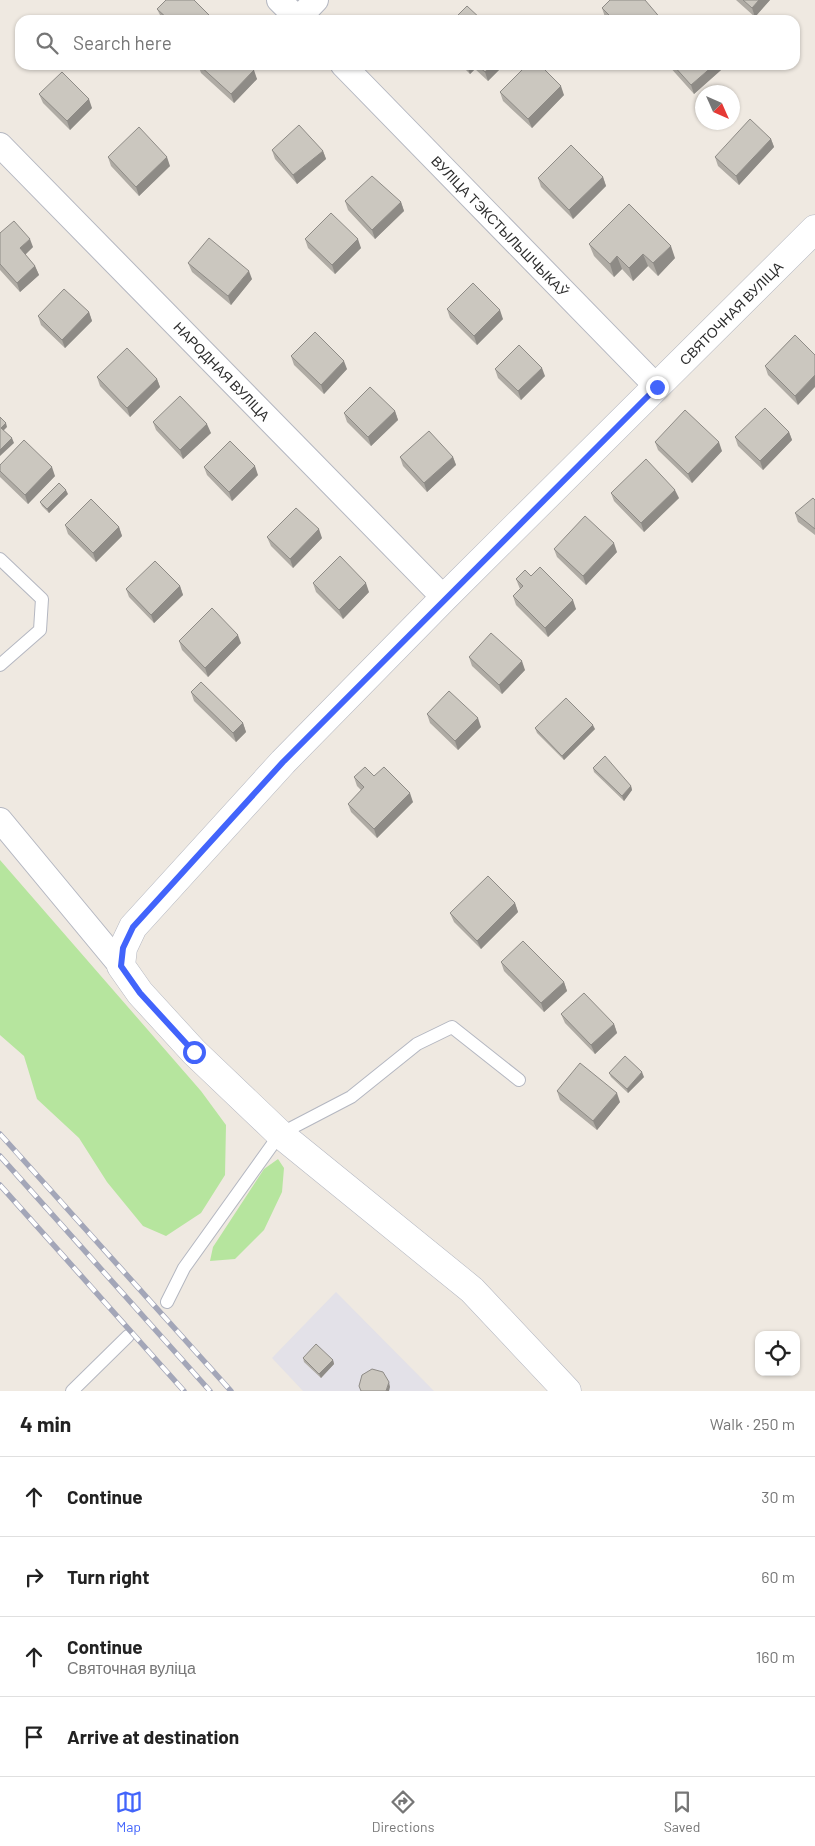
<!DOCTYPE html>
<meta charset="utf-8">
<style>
:root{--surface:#fff;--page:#f2f2f2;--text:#222;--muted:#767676;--line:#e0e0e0;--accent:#4264fb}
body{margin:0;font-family:Barlow,sans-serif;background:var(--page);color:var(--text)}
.controls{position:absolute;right:15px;bottom:15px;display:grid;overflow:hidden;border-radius:10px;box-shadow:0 1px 4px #0004}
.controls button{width:45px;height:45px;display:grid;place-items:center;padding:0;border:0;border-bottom:1px solid var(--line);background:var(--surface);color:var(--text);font:25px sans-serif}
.compass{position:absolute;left:695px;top:85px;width:45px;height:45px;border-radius:50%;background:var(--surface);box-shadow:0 1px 4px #0004;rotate:135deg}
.stop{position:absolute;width:15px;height:15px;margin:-11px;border:4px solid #4264fb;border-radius:50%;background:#fff}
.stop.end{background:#4264fb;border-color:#fff;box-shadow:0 1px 5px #0008}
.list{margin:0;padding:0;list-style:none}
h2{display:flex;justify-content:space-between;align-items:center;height:65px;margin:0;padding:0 20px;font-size:21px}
h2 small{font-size:16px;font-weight:400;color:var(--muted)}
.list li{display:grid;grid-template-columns:32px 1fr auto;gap:15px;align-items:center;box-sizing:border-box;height:80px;padding:0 20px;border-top:1px solid var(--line)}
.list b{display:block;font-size:19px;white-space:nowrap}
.list p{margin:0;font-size:16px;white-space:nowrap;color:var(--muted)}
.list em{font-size:16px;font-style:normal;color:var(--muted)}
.icon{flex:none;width:28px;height:28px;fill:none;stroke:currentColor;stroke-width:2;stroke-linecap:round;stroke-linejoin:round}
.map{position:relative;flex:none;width:815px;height:1391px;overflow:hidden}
.search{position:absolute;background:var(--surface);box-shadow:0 1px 4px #0004;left:15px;right:15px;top:15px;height:55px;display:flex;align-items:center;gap:12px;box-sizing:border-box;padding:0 18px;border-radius:15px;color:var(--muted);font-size:19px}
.sheet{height:385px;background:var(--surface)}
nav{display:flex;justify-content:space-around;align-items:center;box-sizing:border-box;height:70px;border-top:1px solid var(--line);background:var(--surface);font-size:14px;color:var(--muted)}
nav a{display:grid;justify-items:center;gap:2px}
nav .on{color:var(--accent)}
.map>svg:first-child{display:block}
.industrial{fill:#e3e1e8}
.green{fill:#b6e59e}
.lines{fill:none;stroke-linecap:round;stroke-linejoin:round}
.service-casing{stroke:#b4b7c1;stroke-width:14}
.minor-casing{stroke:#b4b7c1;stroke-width:26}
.tertiary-casing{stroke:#b4b7c1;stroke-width:29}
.service{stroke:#fff;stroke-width:12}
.minor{stroke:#fff;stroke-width:24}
.tertiary{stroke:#fff;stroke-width:28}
.rail-casing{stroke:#a3a6b8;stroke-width:5.5}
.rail{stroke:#fff;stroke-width:4;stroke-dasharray:11;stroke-linecap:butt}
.wall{fill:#afaba4}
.shaded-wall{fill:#8e8b86}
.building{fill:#cbc7bf;stroke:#8e8b86}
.route{stroke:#4264fb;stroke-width:6}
.labels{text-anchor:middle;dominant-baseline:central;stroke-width:5;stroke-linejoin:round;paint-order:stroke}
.street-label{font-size:14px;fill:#2e2e2e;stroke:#fff}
</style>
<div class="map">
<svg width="815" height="1391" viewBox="0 0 815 1391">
<rect width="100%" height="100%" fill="#efe9e1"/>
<!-- industrial -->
<path class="industrial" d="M336,1292L434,1391H303L272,1358Z"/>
<!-- green -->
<path class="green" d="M0,860L201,1091L226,1125L225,1175L201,1213L166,1236L143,1226L107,1182L79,1138L37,1099L24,1056L0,1035Z
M278,1159L284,1168L282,1192L264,1230L235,1259L210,1261L213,1247L264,1169Z"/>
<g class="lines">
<!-- service casing -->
<g class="service-casing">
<path id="service" d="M0,559L42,599L40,630L0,665
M167,1302L184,1268L280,1134L351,1097L417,1044L452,1027L519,1080
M72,1391L128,1336"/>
</g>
<!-- minor casing -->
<g class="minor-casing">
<path id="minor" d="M279,0L299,20
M298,19L316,0
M343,65L657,387
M0,145L444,598
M0,820L121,966"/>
</g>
<!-- tertiary casing -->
<g class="tertiary-casing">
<path id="tertiary" d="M567,1391L472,1290L280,1134L194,1052L140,993L121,966L123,948L133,927L283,762L444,598L815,229"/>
</g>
<!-- service -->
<use href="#service" class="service"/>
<!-- minor -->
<use href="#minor" class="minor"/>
<!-- tertiary -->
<use href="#tertiary" class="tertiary"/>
<!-- rail casing -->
<g class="rail-casing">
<path id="rail" d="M0,1134L231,1391
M0,1156L210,1391
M0,1185L184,1391"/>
</g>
<!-- rail -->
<use href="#rail" class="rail"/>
</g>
<!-- wall -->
<path class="wall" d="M736,0H770L755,17Z
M602,8L662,20H609L605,17Z
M157,9L209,15L211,20H163L161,17Z
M198,65H248L257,79L234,103L201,73Z
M461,65H504L488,81L475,69L470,74Z
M668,65H719L721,70L694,94Z
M500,92L564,95L532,128L503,101Z
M39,94L92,108L70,130L43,103Z
M771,139L774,147L739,185L718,166L715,157Z
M272,150L323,151L326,159L297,184L275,159Z
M108,157L170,166L139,196L111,166Z
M603,177L606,186L573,219L541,187L538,178Z
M345,201L401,202L404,211L375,239L348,210Z
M0,233L33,247L25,254L35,266L39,275L20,292L0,270Z
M305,239L361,248L335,274L308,248Z
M589,244L675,258L658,276L648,266L633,281L622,269L614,277L594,256Z
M188,263L252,279L231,305L192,272Z
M447,309L503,319L477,345L450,318Z
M89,312L92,321L65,348L41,325L38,316Z
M795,335L798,405L768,375L765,366Z
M291,356L347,369L324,394L294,365Z
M495,369L545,376L521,400L498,378Z
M97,377L157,379L160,387L130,417L100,386Z
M395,411L398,420L371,446L347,422L344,413Z
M153,422L211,433L183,459L156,430Z
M789,432L792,440L763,470L738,446L735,437Z
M655,442L722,451L692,483L658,450Z
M400,457H453L456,465L427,492L403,466Z
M0,465L55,476L28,504L0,477Z
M204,467L258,475L232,501L207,475Z
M611,493L679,498L644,532L614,501Z
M68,494L49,513L42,506L40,502Z
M815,500V535L798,522L795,513Z
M65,525L119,527L122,536L96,562L68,534Z
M267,537L322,538L293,568L271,546Z
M554,549L617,552L586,585L557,557Z
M531,576L576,609L548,637L516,605L513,596L520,589L516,579Z
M313,583L369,592L343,619L316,592Z
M180,586L183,595L154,623L129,597L126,589Z
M179,641L241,643L208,677L182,650Z
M469,657L525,670L502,694L472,666Z
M191,692L243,723L246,732L236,742L194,701Z
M427,714L481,727L458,750L430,723Z
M535,728L595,729L564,760L537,733Z
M593,768L631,786L632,790L624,801L594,772Z
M354,777L413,802L377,838L351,812L348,804L361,790L357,786Z
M515,903L518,912L481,949L454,922L450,913Z
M501,962L564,982L567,991L544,1012L504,971Z
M561,1014L614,1024L617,1033L595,1054L565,1023Z
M609,1073L644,1077L628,1093L611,1077Z
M557,1091L620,1102L597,1130L560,1100Z
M303,1358L333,1360L334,1364L321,1378L304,1362Z"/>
<!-- shaded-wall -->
<path class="shaded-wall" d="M759,0H770L755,17L752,8Z
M209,15L211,20H204Z
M467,65H474L475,69L470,74L467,66Z
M493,65H504L488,81L485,72Z
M714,65H719L721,70L694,94L691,85Z
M254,70L257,79L234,103L231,94Z
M561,86L564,95L532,128L528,119Z
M89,99L92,108L70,130L67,121Z
M771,139L774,147L739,185L736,176Z
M323,151L326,159L297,184L293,175Z
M167,157L170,166L139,196L136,187Z
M603,177L606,186L573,219L569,210Z
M401,202L404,211L375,239L372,230Z
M30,239L33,247L23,257L20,248Z
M358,239L361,248L335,274L332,265Z
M671,246L675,258L658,276L653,263Z
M643,254L648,266L633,281L629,268Z
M617,256L622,269L614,277L610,264Z
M35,266L39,275L20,292L17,283Z
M249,271L252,279L231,305L228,296Z
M500,310L503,319L477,345L474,336Z
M89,312L92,321L65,348L62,340Z
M344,361L347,369L324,394L321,385Z
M542,368L545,376L521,400L518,391Z
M815,375V387L798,405L795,396Z
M157,379L160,387L130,417L127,408Z
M395,411L398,420L371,446L368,437Z
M6,423L7,427L2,432L1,428Z
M207,424L211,433L183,459L180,450Z
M789,432L792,440L763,470L760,461Z
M12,438L14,443L0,456V450Z
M719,442L722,451L692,483L688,474Z
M453,457L456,465L427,492L424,483Z
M255,466L258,475L232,501L229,492Z
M52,467L55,476L28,504L25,495Z
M66,490L68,494L49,513L47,509Z
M675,490L679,498L644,532L641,523Z
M119,527L122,536L96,562L93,553Z
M319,529L322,538L293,568L290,559Z
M614,543L617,552L586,585L583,576Z
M366,583L369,592L343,619L339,610Z
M180,586L183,595L154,623L151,615Z
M573,600L576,609L548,637L545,628Z
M238,635L241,643L208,677L205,668Z
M522,661L525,670L502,694L499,685Z
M478,718L481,727L458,750L455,741Z
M243,723L246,732L236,742L233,733Z
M593,725L595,729L564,760L562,756Z
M631,786L632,790L624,801L622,796Z
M410,793L413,802L377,838L374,829Z
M515,903L518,912L481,949L477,941Z
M564,982L567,991L544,1012L541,1003Z
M614,1024L617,1033L595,1054L591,1045Z
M642,1072L644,1077L628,1093L627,1089Z
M617,1093L620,1102L597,1130L593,1121Z
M333,1360L334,1364L321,1378L319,1374Z
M389,1382L390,1387L389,1391H386Z"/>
<!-- building -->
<path class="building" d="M166,0H194L209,15L204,20H169L157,9Z
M610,0H645L662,20H614L602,8Z
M743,0H759L752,8Z
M467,6L482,20H453Z
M199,65H248L254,70L231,94Z
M477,65H493L485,72Z
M527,65H540L561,86L528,119L500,92Z
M673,65H714L691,85Z
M62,72L89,99L67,121L39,94Z
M750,119L771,139L736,176L715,157Z
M299,125L323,151L293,175L272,150Z
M139,127L167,157L136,187L108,157Z
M571,145L603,177L569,210L538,178Z
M372,176L401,202L372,230L345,201Z
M629,204L671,246L653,263L643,254L629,268L617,256L610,264L589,244Z
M331,213L358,239L332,265L305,239Z
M14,221L30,239L20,248L35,266L17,283L0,264V233Z
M209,238L249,271L228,296L188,263Z
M473,283L500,310L474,336L447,309Z
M64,289L89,312L62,340L38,316Z
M315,332L344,361L321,385L291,356Z
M795,335L815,355V375L795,396L765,366Z
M519,345L542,368L518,391L495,369Z
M127,348L157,379L127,408L97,377Z
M370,387L395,411L368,437L344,413Z
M180,396L207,424L180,450L153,422Z
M765,408L789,432L760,461L735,437Z
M685,410L719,442L688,474L655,442Z
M0,417L6,423L1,428L12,438L0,450Z
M429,431L453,457L424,483L400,457Z
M24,440L52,467L25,495L0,471V465Z
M230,441L255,466L229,492L204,467Z
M646,459L675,490L641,523L611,493Z
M59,483L66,490L47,509L40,502Z
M813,498L815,500V529L795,513Z
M91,499L119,527L93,553L65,525Z
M296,508L319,529L290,559L267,537Z
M585,516L614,543L583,576L554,549Z
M340,556L366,583L339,610L313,583Z
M155,561L180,586L151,615L126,589Z
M540,567L573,600L545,628L513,596L523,586L516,579L525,570L531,576Z
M212,608L238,635L205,668L179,641Z
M491,633L522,661L499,685L469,657Z
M201,682L243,723L233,733L191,692Z
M449,691L478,718L455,741L427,714Z
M566,698L593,725L562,756L535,728Z
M605,756L631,786L622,796L593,768Z
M365,767L374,776L384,767L410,793L374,829L348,804L364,787L354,777Z
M488,876L515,903L477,941L450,913Z
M523,941L564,982L541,1003L501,962Z
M584,993L614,1024L591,1045L561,1014Z
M625,1056L642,1072L627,1089L609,1073Z
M580,1063L617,1093L593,1121L557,1091Z
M316,1344L333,1360L319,1374L303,1358Z
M372,1369L383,1372L389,1382L386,1391H361L359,1386L362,1375Z"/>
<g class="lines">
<!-- route -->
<path class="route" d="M194,1052L140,993L121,966L123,948L133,927L283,762L657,387"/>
</g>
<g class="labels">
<!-- street labels -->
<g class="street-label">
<text transform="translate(500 226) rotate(46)">ВУЛІЦА ТЭКСТЫЛЬШЧЫКАЎ</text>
<text transform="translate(731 313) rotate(-45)">СВЯТОЧНАЯ ВУЛІЦА</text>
<text transform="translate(222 371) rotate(46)">НАРОДНАЯ ВУЛІЦА</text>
</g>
</g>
</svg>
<div class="controls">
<button><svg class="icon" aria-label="locate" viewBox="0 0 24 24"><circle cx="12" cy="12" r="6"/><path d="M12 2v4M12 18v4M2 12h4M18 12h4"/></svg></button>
</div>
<svg class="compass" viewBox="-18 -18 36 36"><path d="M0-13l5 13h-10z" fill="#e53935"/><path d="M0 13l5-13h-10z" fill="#767676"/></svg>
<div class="stop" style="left:194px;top:1052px"></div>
<div class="stop end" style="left:657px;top:387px"></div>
<div class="search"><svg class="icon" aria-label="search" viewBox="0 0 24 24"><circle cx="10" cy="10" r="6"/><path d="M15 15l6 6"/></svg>Search here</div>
</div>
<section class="sheet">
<h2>4 min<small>Walk · 250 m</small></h2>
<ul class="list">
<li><svg class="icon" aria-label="ahead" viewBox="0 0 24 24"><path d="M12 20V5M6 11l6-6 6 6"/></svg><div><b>Continue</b></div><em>30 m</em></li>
<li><svg class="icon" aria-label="right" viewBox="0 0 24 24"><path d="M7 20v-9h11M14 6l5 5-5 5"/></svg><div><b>Turn right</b></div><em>60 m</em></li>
<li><svg class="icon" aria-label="ahead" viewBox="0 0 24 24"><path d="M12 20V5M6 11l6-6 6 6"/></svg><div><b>Continue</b><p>Святочная вуліца</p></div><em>160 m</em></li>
<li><svg class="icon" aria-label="arrive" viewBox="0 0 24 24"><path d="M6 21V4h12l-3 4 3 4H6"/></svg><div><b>Arrive at destination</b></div></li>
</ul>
</section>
<nav>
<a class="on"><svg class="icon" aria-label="map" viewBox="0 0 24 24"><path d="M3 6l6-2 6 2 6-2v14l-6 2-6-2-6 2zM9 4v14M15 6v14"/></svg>Map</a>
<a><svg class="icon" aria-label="directions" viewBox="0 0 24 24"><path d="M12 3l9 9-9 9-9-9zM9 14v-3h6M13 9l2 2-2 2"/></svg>Directions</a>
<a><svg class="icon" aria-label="saved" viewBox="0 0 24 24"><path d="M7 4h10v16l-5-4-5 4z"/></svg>Saved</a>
</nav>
